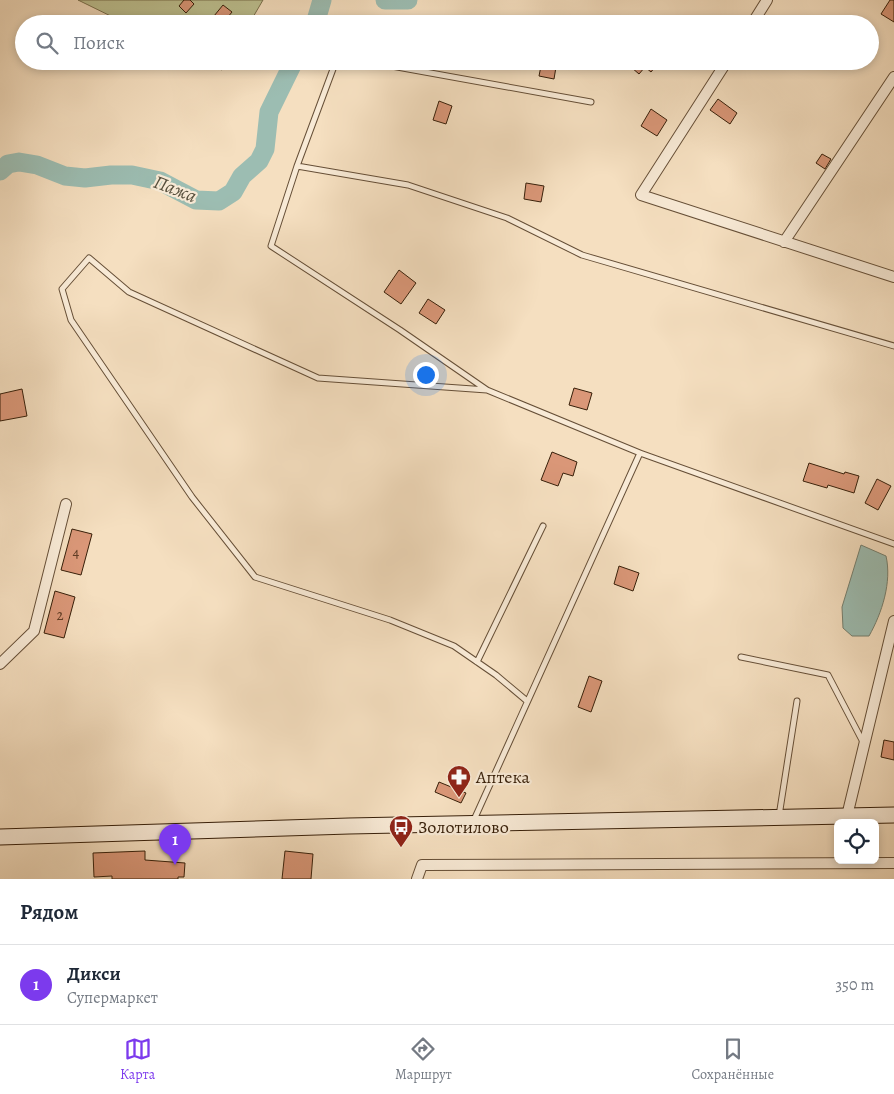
<!DOCTYPE html>
<html lang="ru">
<meta charset="utf-8">
<style>
:root{--surface:#fff;--page:#f6f6f7;--text:#1f2937;--muted:#747a83;--line:#e0e1e3;--accent:#7c3aed}
body{margin:0;font-family:Alegreya,serif;background:var(--page);color:var(--text)}
.controls{position:absolute;right:15px;bottom:15px;display:grid;overflow:hidden;border-radius:8px;box-shadow:0 2px 8px #0003}
.controls button{width:45px;height:45px;display:grid;place-items:center;padding:0;border:0;border-bottom:1px solid var(--line);background:var(--surface);color:var(--text);font:25px sans-serif}
.you{position:absolute;left:425px;top:374px;width:18px;height:18px;margin:-12px;border:4px solid #fff;border-radius:50%;background:#1a73e8;box-shadow:0 0 0 8px #1a73e833}
.badge{display:grid;place-items:center;width:32px;height:32px;border-radius:50%;background:var(--accent);color:#fff;font-size:16px;font-weight:700}
.pin{position:absolute;translate:-50% -41px;filter:drop-shadow(0 1px 2px #0008)}
.pin::after{content:'';position:absolute;top:26px;width:18px;height:15px;background:inherit;clip-path:polygon(0 0,100% 0,50% 100%)}
.list{margin:0;padding:0;list-style:none}
h2{display:flex;justify-content:space-between;align-items:center;height:65px;margin:0;padding:0 20px;font-size:21px}
h2 small{font-size:16px;font-weight:400;color:var(--muted)}
.list li{display:grid;grid-template-columns:32px 1fr auto;gap:15px;align-items:center;box-sizing:border-box;height:80px;padding:0 20px;border-top:1px solid var(--line)}
.list b{display:block;font-size:19px;white-space:nowrap}
.list p{margin:0;font-size:16px;white-space:nowrap;color:var(--muted)}
.list em{font-size:16px;font-style:normal;color:var(--muted)}
.icon{flex:none;width:28px;height:28px;fill:none;stroke:currentColor;stroke-width:2;stroke-linecap:round;stroke-linejoin:round}
.map{position:relative;flex:none;width:894px;height:879px;overflow:hidden}
.search{position:absolute;background:var(--surface);box-shadow:0 2px 8px #0003;left:15px;right:15px;top:15px;height:55px;display:flex;align-items:center;gap:12px;box-sizing:border-box;padding:0 18px;border-radius:28px;color:var(--muted);font-size:19px}
.sheet{height:145px;background:var(--surface)}
nav{display:flex;justify-content:space-around;align-items:center;box-sizing:border-box;height:70px;border-top:1px solid var(--line);background:var(--surface);font-size:14px;color:var(--muted)}
nav a{display:grid;justify-items:center;gap:2px}
nav .on{color:var(--accent)}
.map>svg:first-child{display:block}
.green{fill:#bdc191;stroke:#7a704d}
.water{fill:#9cbdb2;stroke:#747e6e}
.lines{fill:none;stroke-linecap:round;stroke-linejoin:round}
.river{stroke:#9cbdb2;stroke-width:19}
.building{fill:#da9778;stroke:#371f09}
.lane-casing{stroke:#664f37;stroke-width:7}
.street-casing{stroke:#664f37;stroke-width:12}
.secondary-casing{stroke:#371f09;stroke-width:17}
.lane{stroke:#f8ead6;stroke-width:5}
.street{stroke:#f8ead6;stroke-width:10}
.secondary{stroke:#f8ead6;stroke-width:15}
.labels{text-anchor:middle;dominant-baseline:central;stroke-width:4.5;stroke-linejoin:round;paint-order:stroke}
.number-label{font-size:15px;fill:#603d25}
.poi-label{font-size:18px;fill:#371f09;stroke:#f8ead6;text-anchor:start}
.water-label{font-size:19px;font-style:italic;fill:#554e3c;stroke:#f8ead6}
</style>
<div class="map">
<svg width="894" height="879" viewBox="0 0 894 879">
<rect width="100%" height="100%" fill="#f5dfc0"/>
<filter id="stains"><feTurbulence type="fractalNoise" baseFrequency=".004" numOctaves="4"/><feColorMatrix values="0 0 0 0 .2 0 0 0 0 .09 0 0 0 0 .02 0 0 0 .5 -.17"/></filter>
<radialGradient id="worn" r=".72"><stop offset=".6" stop-color="#630" stop-opacity="0"/><stop offset="1" stop-color="#630" stop-opacity=".3"/></radialGradient>
<!-- green -->
<path class="green" d="M78,0H263L249,24H127Z
M204,61H228L222,70Z"/>
<!-- water -->
<path class="water" d="M861,545L886,556C892,582 882,613 869,636H852L843,628L842,607Z"/>
<g class="lines">
<!-- river -->
<path class="river" d="M385,0H408
M315,24L322,0
M0,171L8,164L19,162L37,165L65,176L85,178L111,175H132L160,181L196,200L219,201L233,192L242,176L259,161L265,149L269,112L294,61"/>
</g>
<!-- building -->
<path class="building" d="M184,0H190L194,4L186,13L179,6Z
M890,0H894V22L881,14Z
M223,5L232,12L223,23L214,16Z
M542,61H557L554,79L539,76Z
M624,61H660L651,72L645,67L639,74Z
M718,99L737,113L730,124L710,110Z
M439,101L452,106L446,124L433,120Z
M651,109L667,120L657,136L641,126Z
M822,154L831,159L825,169L816,163Z
M526,183L544,186L541,202L524,199Z
M399,270L416,283L401,304L384,292Z
M428,299L445,310L436,324L419,313Z
M574,388L592,393L587,410L569,405Z
M22,389L27,416L0,421V394Z
M552,452L577,462L573,476L563,473L558,486L541,480Z
M809,463L844,474L845,472L859,476L854,493L828,485L827,488L803,481Z
M877,479L891,486L878,510L865,503Z
M72,529L92,534L81,575L61,570Z
M619,566L639,573L633,591L614,584Z
M55,591L75,597L64,638L44,633Z
M589,676L602,681L591,712L578,707Z
M884,740L894,742V760L881,757Z
M439,782L466,793L461,803L435,792Z
M145,851V860L185,863L184,877H178V879H112V876L94,877L93,853Z
M285,851L313,854L311,879H282Z"/>
<g class="lines">
<!-- lane casing -->
<g class="lane-casing">
<path id="lane" d="M336,61L297,166L408,185L507,218L582,255L894,346
M364,61L591,102
M297,166L271,246L400,330L487,390L640,453L894,544
M487,390L318,378L129,292L89,258L62,289L71,320L192,497L255,577L390,620L454,646L496,675L527,701
M741,657L828,675L863,742
M477,662L543,526
M779,816L797,701
M473,822L640,453"/>
</g>
<!-- street casing -->
<g class="street-casing">
<path id="street" d="M752,24L767,0
M727,61L641,195L894,277
M784,242L894,77
M0,664L34,631L66,504
M847,816L894,621
M417,879L422,865L894,863"/>
</g>
<!-- secondary casing -->
<g class="secondary-casing">
<path id="secondary" d="M0,837L349,826L894,815"/>
</g>
<!-- lane -->
<use href="#lane" class="lane"/>
<!-- street -->
<use href="#street" class="street"/>
<!-- secondary -->
<use href="#secondary" class="secondary"/>
</g>
<!-- icons -->
<defs>
<g id="pharmacy-pin" transform="scale(1.25)"><path d="M0 17L-7.5 6A9.5 9.5 0 1 1 7.5 6Z" fill="#8f2418" stroke="#f8ead6"/><path d="M-2-6h4v4h4v4h-4v4h-4v-4h-4v-4h4Z" fill="#fff"/></g>
<g id="bus-pin" transform="scale(1.25)"><path d="M0 17L-7.5 6A9.5 9.5 0 1 1 7.5 6Z" fill="#8f2418" stroke="#f8ead6"/><path d="M-5-6H5V4H4V6H2V4H-2V6H-4V4H-5ZM-3.5-4V0h7V-4ZM-3.5 1.2v1.5H-2V1.2ZM2 1.2v1.5H3.5V1.2Z" fill="#fff"/></g>
</defs>
<g fill-rule="evenodd">
<use href="#pharmacy-pin" x="459" y="777"/>
<use href="#bus-pin" x="401" y="827"/>
</g>
<g class="labels">
<!-- number labels -->
<g class="number-label">
<text x="76" y="552">4</text>
<text x="60" y="615">2</text>
</g>
<!-- poi labels -->
<g class="poi-label">
<text x="476" y="777">Аптека</text>
<text x="418" y="827">Золотилово</text>
</g>
<!-- water labels -->
<g class="water-label">
<text transform="translate(175 189) rotate(21)">Пажа</text>
</g>
</g>
<rect width="100%" height="100%" filter="url(#stains)"/>
<rect width="100%" height="100%" fill="url(#worn)"/>
</svg>
<div class="controls">
<button><svg class="icon" aria-label="locate" viewBox="0 0 24 24"><circle cx="12" cy="12" r="6"/><path d="M12 2v4M12 18v4M2 12h4M18 12h4"/></svg></button>
</div>
<div class="you"></div>
<div class="pin badge" style="left:175px;top:865px">1</div>
<div class="search"><svg class="icon" aria-label="search" viewBox="0 0 24 24"><circle cx="10" cy="10" r="6"/><path d="M15 15l6 6"/></svg>Поиск</div>
</div>
<section class="sheet">
<h2>Рядом<small></small></h2>
<ul class="list">
<li><span class="badge">1</span><div><b>Дикси</b><p>Супермаркет</p></div><em>350 m</em></li>
</ul>
</section>
<nav>
<a class="on"><svg class="icon" aria-label="map" viewBox="0 0 24 24"><path d="M3 6l6-2 6 2 6-2v14l-6 2-6-2-6 2zM9 4v14M15 6v14"/></svg>Карта</a>
<a><svg class="icon" aria-label="directions" viewBox="0 0 24 24"><path d="M12 3l9 9-9 9-9-9zM9 14v-3h6M13 9l2 2-2 2"/></svg>Маршрут</a>
<a><svg class="icon" aria-label="saved" viewBox="0 0 24 24"><path d="M7 4h10v16l-5-4-5 4z"/></svg>Сохранённые</a>
</nav>
